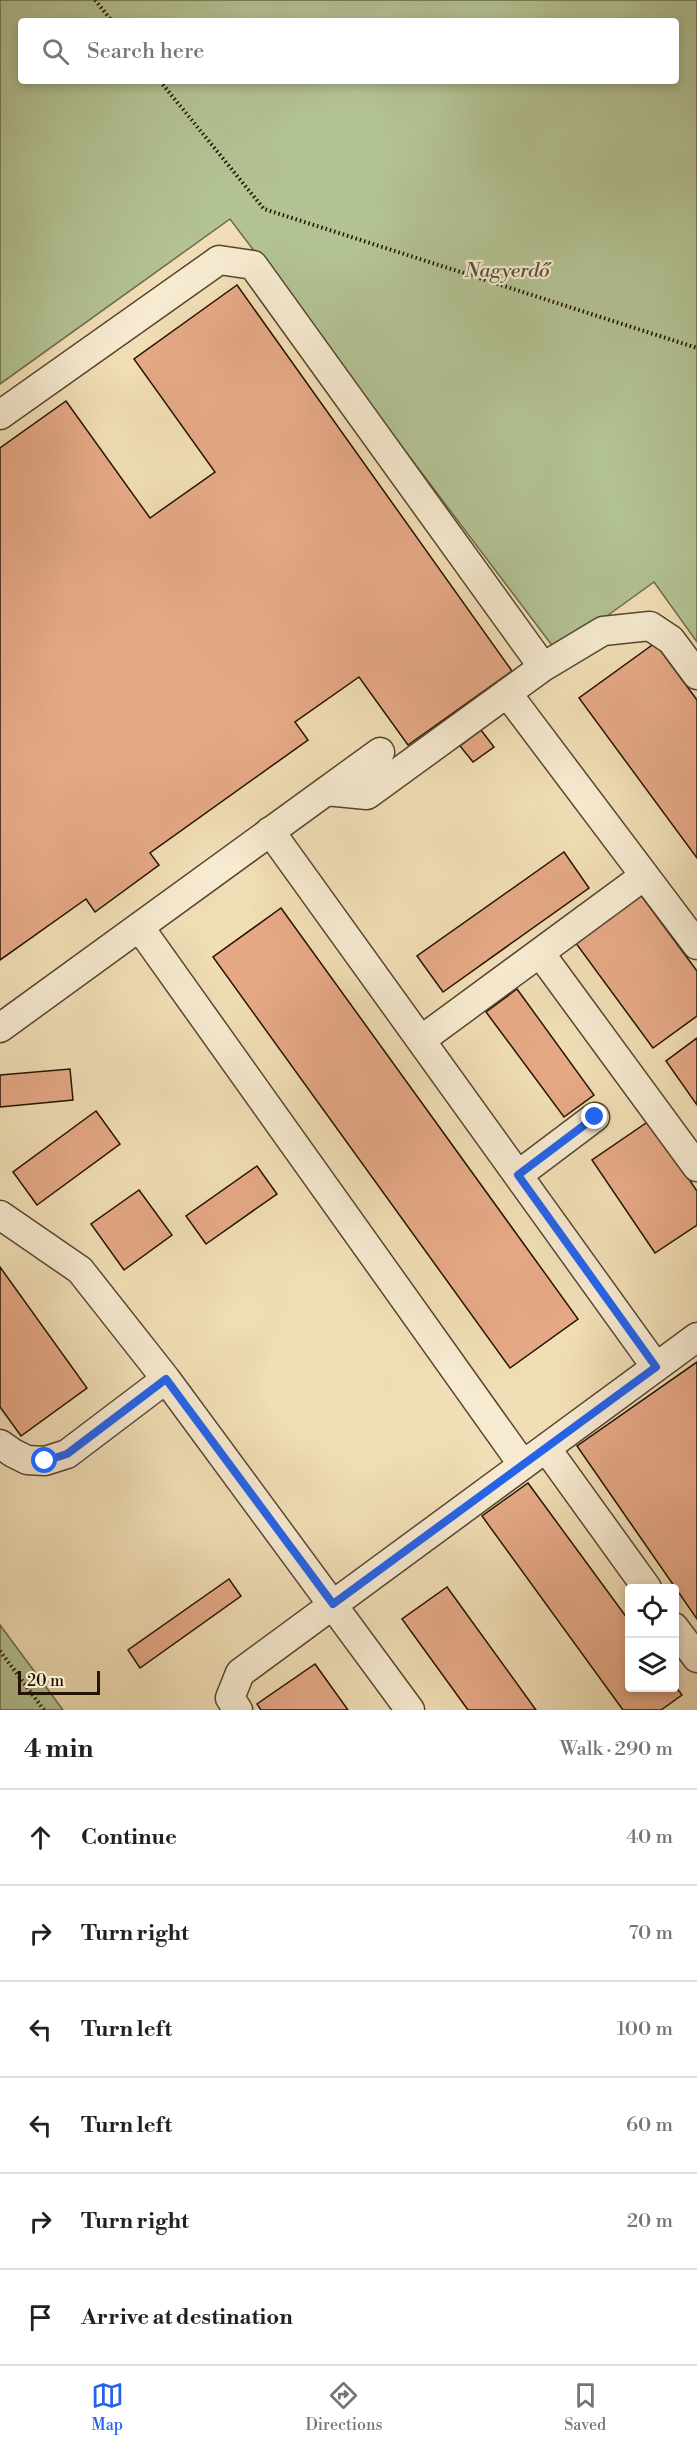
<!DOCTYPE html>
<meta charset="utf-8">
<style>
:root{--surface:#fff;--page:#f2f2f2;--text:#202124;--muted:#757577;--line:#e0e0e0;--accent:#2563eb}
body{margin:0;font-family:"Libre Bodoni",serif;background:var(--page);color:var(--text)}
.controls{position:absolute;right:18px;bottom:18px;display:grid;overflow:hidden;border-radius:6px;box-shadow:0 3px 9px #0003}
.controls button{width:54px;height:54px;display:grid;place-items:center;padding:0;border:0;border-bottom:2px solid var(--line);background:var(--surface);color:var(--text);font:30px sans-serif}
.scale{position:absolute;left:18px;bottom:15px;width:82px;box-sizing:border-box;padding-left:6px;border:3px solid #241202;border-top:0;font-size:16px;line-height:21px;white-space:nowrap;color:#241202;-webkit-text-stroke:4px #f6ead0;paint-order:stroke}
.stop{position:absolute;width:18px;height:18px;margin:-14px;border:4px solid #2563eb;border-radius:50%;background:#fff}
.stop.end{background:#2563eb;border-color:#fff;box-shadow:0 2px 6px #0008}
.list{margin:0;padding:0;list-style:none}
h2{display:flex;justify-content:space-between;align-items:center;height:78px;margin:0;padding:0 24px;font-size:26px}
h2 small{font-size:20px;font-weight:400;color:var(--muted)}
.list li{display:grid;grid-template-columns:39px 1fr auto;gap:18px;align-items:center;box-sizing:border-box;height:96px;padding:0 24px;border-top:2px solid var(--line)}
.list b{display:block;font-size:22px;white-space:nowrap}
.list em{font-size:20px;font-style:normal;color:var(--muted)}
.icon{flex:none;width:33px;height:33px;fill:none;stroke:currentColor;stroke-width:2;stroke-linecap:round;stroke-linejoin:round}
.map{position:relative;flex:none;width:697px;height:1710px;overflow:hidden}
.search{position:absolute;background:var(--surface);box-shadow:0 3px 9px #0003;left:18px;right:18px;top:18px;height:66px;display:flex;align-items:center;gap:15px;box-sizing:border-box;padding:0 21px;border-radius:6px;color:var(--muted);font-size:22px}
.sheet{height:654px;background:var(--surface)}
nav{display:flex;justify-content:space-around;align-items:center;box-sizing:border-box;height:84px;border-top:2px solid var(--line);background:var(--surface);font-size:16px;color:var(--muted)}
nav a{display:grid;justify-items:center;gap:3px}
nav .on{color:var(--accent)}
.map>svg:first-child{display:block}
.green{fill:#b3c293;stroke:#6c6a4a;stroke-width:1.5;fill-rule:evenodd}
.building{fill:#e6a986;stroke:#241202;stroke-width:1.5}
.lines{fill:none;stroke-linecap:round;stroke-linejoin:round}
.minor-casing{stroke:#57452f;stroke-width:31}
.path{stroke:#241202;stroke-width:4;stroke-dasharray:1.5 3;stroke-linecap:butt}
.minor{stroke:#f6ead0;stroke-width:28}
.route{stroke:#2563eb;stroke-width:8}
.labels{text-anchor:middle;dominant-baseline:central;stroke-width:4.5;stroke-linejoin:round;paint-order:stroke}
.park-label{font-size:20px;font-style:italic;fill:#565035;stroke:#f6ead0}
</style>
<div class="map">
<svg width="697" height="1710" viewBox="0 0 697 1710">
<rect width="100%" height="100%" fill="#f1deb6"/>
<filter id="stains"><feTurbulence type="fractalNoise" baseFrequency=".00333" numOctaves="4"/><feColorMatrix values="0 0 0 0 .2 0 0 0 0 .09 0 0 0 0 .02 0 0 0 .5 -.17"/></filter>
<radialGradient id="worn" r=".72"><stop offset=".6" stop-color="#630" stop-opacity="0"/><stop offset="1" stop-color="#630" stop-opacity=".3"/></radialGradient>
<!-- green -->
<path class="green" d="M0,0H697V642L654,582L557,652L230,219L0,384ZM21,21H676V81H21Z
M0,1625L63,1710H0Z"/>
<!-- building -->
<path class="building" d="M237,285L512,671L408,745L359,677L295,722L308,740L150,853L159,865L95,912L86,899L0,960V448L66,401L150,518L215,472L134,359Z
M655,643L697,700V858L579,698Z
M481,730L494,747L473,762L460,746Z
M564,852L589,888L443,992L417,956Z
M640,894L697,971V1016L653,1048L575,942Z
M281,908L578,1319L510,1368L213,957Z
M517,989L594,1095L564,1117L486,1012Z
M697,1038V1105L666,1061Z
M70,1069L73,1100L0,1107V1075Z
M96,1111L120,1144L37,1205L13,1172Z
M649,1121L697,1191V1225L655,1253L592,1160Z
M257,1166L277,1194L206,1244L186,1216Z
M139,1190L172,1235L124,1270L91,1224Z
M0,1267L87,1388L21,1436L0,1407Z
M697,1362V1619L577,1446Z
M528,1483L630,1622V1688H674V1684L682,1695L661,1710H623L482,1516Z
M229,1579L241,1596L140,1668L128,1650Z
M447,1587L536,1710H468L402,1619Z
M315,1664L348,1710H261L257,1704Z"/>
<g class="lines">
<!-- minor casing -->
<g class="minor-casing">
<path id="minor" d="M0,415L219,260L253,265L543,667L367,795L326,791
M543,667L603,631L650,626L671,640L697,675
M507,693L697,945
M270,831L656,1367
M140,928L523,1465
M540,953L697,1167
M0,1028L380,752
M421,1040L644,876
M518,1175L595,1117
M0,1215L80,1270L166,1379L410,1710
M0,1444L13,1453L27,1460L45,1461L67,1454L166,1379
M546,1448L647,1588
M674,1627L697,1658
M238,1710L230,1698L240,1673L697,1337"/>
</g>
<!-- path -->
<path class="path" d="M95,0L112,21
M160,81L264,209L697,348
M0,1651L44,1710"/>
<!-- minor -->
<use href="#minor" class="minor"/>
</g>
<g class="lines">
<!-- route -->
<path class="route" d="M45,1461L67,1454L166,1379L333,1604L656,1367L518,1175L595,1117"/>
</g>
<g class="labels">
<!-- park labels -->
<g class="park-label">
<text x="507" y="271">Nagyerdő</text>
</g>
</g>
<rect width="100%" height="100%" filter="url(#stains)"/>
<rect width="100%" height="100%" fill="url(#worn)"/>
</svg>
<div class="controls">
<button><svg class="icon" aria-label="locate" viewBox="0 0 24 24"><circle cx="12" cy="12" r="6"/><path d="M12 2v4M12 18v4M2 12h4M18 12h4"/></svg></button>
<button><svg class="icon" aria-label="layers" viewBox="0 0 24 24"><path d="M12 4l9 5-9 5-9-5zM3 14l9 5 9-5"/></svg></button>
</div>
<div class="scale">20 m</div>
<div class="stop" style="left:45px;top:1461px"></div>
<div class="stop end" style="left:595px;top:1117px"></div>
<div class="search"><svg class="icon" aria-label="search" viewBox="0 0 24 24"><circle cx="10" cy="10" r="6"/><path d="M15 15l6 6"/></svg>Search here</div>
</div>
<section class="sheet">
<h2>4 min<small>Walk · 290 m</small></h2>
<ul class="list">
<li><svg class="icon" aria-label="ahead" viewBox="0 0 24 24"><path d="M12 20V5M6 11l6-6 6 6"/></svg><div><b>Continue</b></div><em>40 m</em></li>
<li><svg class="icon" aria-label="right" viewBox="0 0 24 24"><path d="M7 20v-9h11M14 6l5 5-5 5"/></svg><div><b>Turn right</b></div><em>70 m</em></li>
<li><svg class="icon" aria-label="left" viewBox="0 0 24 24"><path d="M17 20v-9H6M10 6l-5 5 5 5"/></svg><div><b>Turn left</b></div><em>100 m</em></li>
<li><svg class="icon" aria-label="left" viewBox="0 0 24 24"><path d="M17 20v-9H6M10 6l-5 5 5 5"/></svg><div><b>Turn left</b></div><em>60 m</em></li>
<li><svg class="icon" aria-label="right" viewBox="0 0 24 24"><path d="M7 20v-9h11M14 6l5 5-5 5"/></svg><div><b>Turn right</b></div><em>20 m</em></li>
<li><svg class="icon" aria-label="arrive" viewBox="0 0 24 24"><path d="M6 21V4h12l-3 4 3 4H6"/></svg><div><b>Arrive at destination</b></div></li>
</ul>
</section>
<nav>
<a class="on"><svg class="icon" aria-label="map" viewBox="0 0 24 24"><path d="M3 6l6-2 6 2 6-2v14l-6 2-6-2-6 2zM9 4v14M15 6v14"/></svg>Map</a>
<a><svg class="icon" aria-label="directions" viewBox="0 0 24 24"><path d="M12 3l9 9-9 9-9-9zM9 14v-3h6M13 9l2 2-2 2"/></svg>Directions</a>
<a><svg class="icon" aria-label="saved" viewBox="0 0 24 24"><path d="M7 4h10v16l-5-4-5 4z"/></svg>Saved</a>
</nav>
